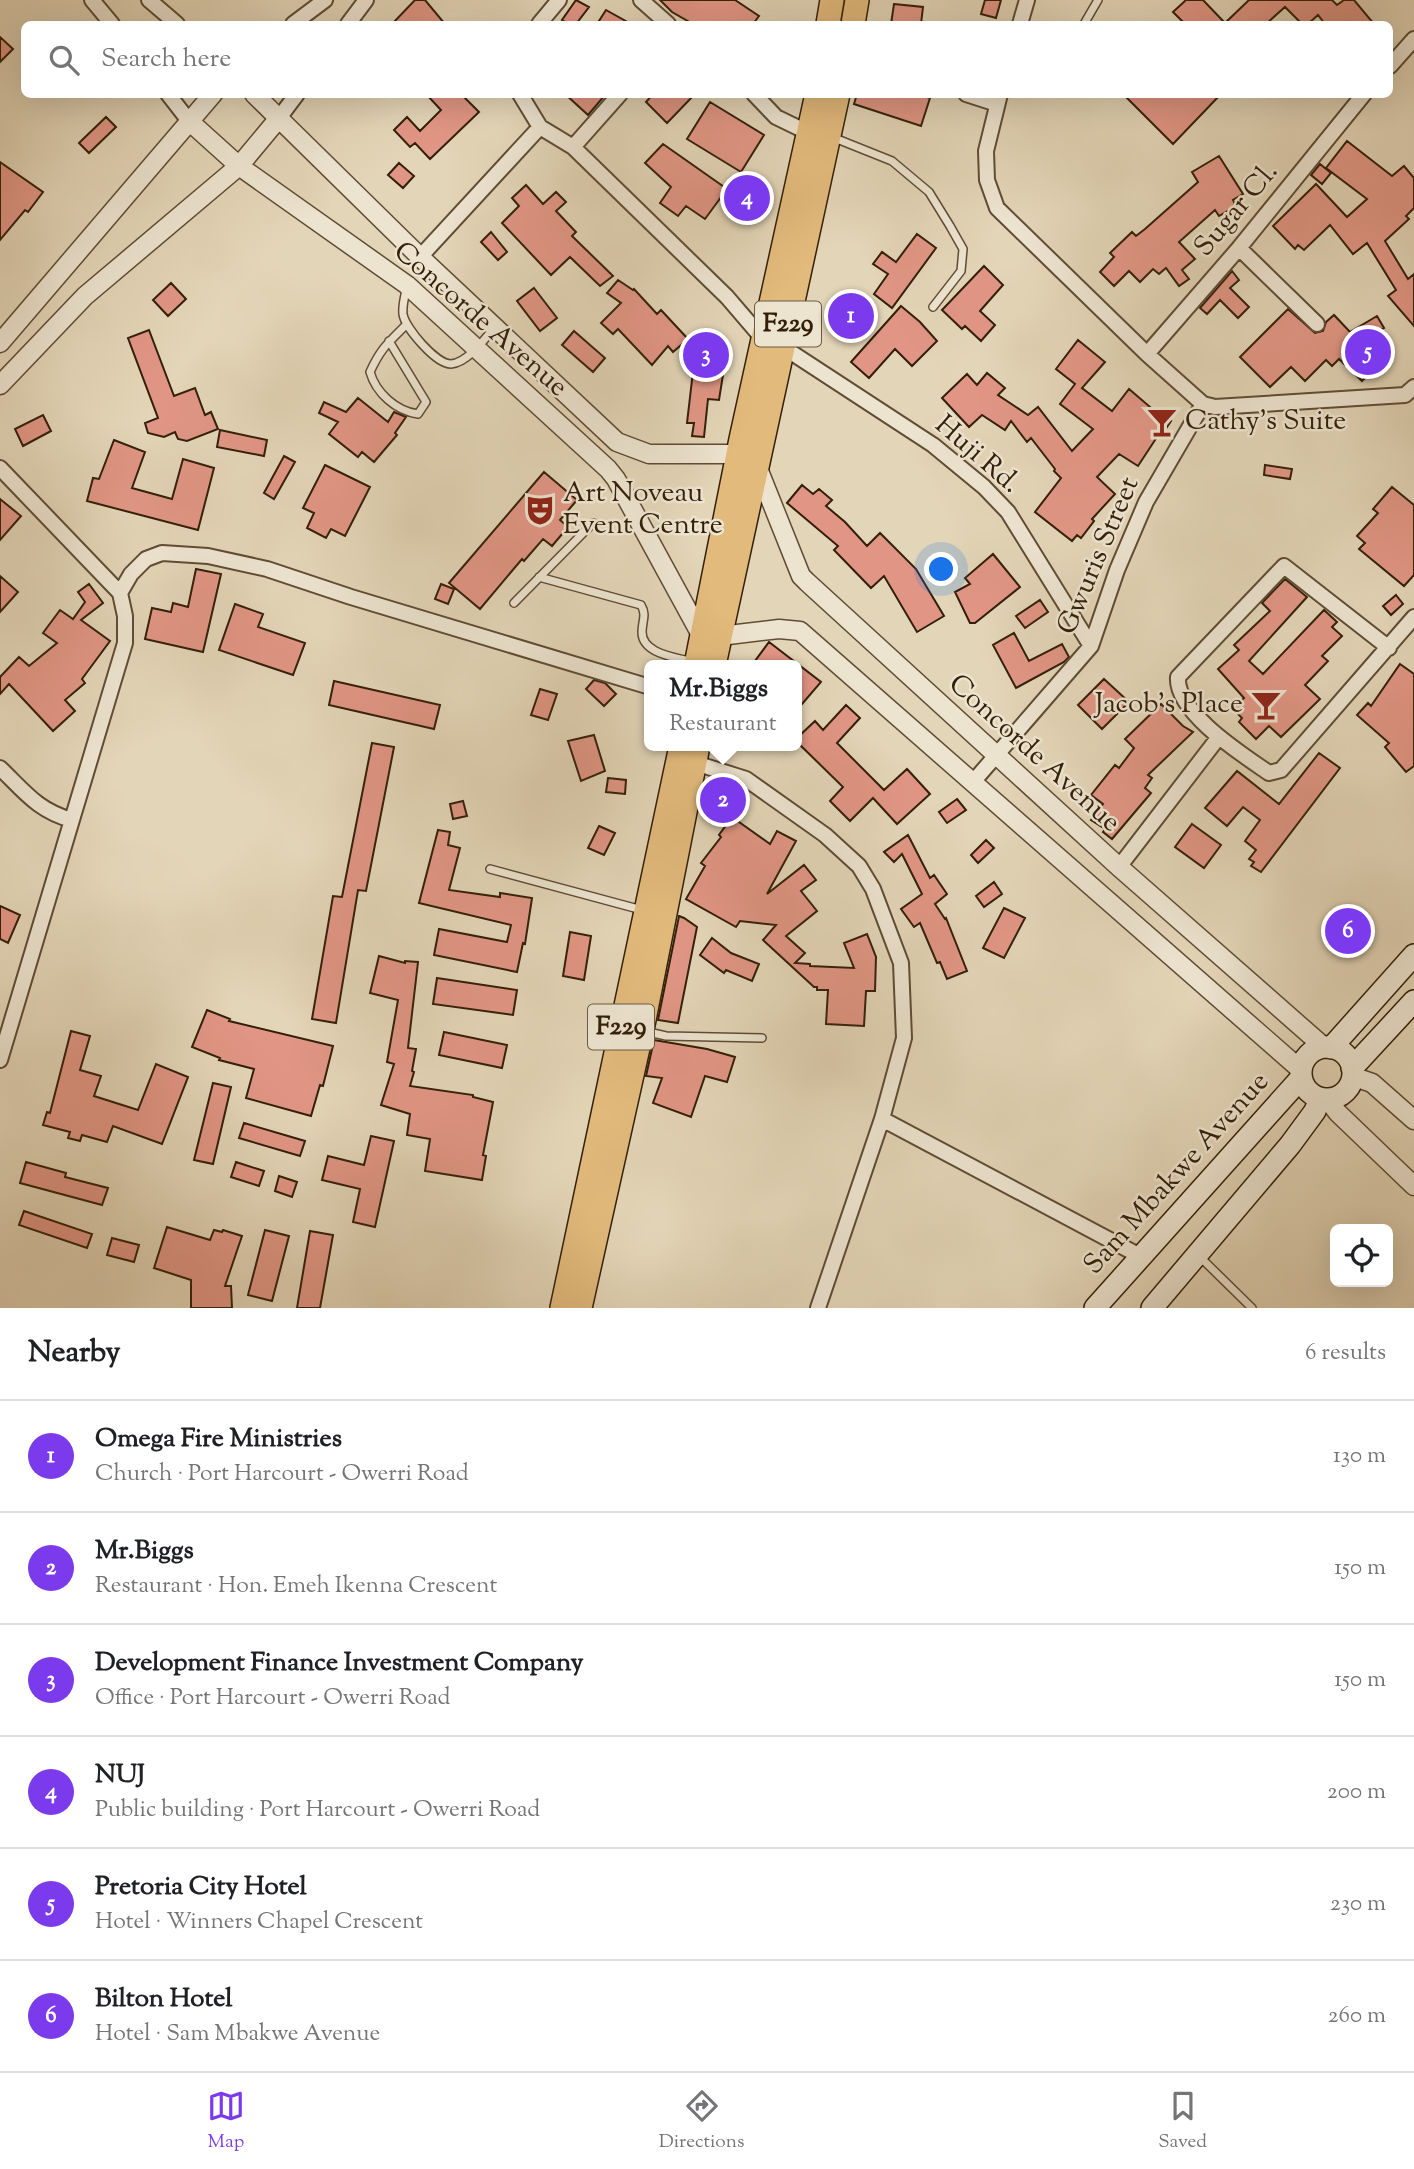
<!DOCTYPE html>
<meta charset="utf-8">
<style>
:root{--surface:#fff;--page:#f6f6f6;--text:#202124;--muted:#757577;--line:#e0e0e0;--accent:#7c3aed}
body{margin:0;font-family:"Sorts Mill Goudy",serif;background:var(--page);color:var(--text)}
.controls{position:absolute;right:21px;bottom:21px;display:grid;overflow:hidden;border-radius:10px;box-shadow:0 7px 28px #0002}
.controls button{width:63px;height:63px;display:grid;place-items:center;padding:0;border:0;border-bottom:2px solid var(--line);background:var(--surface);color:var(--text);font:35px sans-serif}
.you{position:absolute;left:942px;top:570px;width:24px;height:24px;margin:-18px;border:5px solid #fff;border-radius:50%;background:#1a73e8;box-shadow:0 0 0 10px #1a73e833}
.badge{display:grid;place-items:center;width:46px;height:46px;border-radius:50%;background:var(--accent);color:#fff;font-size:23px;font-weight:700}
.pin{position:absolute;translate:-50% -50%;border:4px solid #fff;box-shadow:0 2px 7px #0006}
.popup{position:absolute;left:644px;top:660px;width:158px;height:91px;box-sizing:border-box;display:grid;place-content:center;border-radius:10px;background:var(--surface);filter:drop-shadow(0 2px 5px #0005);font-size:23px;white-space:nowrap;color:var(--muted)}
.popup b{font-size:26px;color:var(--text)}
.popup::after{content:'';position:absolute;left:50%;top:100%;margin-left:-14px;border:14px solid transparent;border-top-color:var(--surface)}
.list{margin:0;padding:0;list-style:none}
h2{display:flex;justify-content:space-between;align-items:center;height:91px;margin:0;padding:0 28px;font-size:30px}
h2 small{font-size:23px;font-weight:400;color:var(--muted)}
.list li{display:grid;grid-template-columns:46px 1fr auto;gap:21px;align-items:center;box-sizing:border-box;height:112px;padding:0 28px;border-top:2px solid var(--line)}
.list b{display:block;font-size:26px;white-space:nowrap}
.list p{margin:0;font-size:23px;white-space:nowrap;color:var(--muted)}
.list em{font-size:23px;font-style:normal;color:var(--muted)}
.icon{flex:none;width:38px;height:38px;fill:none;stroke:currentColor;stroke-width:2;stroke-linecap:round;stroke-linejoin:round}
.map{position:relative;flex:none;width:1414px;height:1308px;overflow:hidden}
.search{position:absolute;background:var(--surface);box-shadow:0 7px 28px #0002;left:21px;right:21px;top:21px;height:77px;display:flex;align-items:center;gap:18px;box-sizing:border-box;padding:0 24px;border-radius:10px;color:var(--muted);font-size:26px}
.sheet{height:763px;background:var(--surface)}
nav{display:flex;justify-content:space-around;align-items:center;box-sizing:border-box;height:98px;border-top:2px solid var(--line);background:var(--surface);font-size:19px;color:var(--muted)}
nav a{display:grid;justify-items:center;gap:4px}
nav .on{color:var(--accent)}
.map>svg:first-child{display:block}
.building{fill:#e19685;stroke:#331f09;stroke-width:2}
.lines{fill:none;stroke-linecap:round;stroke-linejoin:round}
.service-casing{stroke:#5f4c34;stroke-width:10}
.minor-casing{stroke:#5f4c34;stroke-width:18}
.tertiary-casing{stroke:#5f4c34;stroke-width:21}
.secondary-casing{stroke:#331f09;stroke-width:24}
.primary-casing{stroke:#331f09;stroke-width:26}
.service{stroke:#ede4d0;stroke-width:7}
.minor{stroke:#ede4d0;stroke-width:14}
.tertiary{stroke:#ede4d0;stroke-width:18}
.secondary{stroke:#ede4d0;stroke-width:21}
.primary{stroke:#e2ba7c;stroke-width:23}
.labels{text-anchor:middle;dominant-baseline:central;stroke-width:5;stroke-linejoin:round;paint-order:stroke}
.shield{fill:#ede4d0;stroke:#6b5a45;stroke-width:2}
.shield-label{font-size:26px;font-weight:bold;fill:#331f09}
.street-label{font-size:28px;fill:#331f09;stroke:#ede4d0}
.poi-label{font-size:28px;fill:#331f09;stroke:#ede4d0;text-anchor:start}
</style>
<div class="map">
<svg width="1414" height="1308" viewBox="0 0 1414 1308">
<rect width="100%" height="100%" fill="#e3d5b7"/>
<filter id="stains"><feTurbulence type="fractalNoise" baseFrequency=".00286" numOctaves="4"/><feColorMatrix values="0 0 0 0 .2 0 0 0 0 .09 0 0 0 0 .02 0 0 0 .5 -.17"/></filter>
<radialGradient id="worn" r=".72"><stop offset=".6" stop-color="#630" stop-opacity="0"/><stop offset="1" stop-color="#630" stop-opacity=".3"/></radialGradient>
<!-- building -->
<path class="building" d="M415,0H425L445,24H392Z
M576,0L589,7L576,24H569L562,20Z
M660,0H735L759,16L753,24H693L672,12Z
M985,0H1001L996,18L981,14Z
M1186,0H1203L1225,23L1249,0H1332L1337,5L1344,0H1354L1374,24H1325L1318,15L1308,24H1302L1285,7L1266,24H1185L1173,12Z
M894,4L923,7L921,24H891Z
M606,10L631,24H597Z
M0,37L13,49L0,62Z
M426,94H461L479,112L430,159L415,143L410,147L394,130L407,117L420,131L441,110Z
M565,94H606L588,115Z
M653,94H695L667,123L646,102Z
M857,94H918L930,98L921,126L854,104Z
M1123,94H1221L1173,144Z
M710,102L764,135L741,172L687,139Z
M106,117L116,127L89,153L79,143Z
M1347,141L1392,176L1404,166L1414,178V208L1406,216L1409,219L1385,241L1408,279L1414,274V326L1388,296L1396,290L1367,243L1353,254L1330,225L1304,250L1298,245L1295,249L1273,226L1316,184L1347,217L1367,199L1326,168Z
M663,144L727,189L705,219L686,206L678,216L660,203L671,187L645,163Z
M1219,156L1243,194L1233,200L1236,206L1219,216L1215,210L1179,242L1195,259L1182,270L1189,279L1179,286L1166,268L1159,274L1153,269L1140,282L1129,271L1114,286L1100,272L1114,257L1110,253L1132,232L1136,236L1145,229L1198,182L1192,172Z
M0,162L43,192L28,212L25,210L0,240Z
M399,163L414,176L403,188L388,175Z
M1320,164L1331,173L1322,184L1311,175Z
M526,185L543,204L556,192L566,202L556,211L576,232L572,236L613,276L600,286L570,257L551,275L502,223L519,206L512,198Z
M491,232L507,252L498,260L481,242Z
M917,234L936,248L892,308L874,294L888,274L873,264L882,252L896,262Z
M984,266L1003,285L980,311L995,325L981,341L965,326L962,329L942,310Z
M1232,271L1239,280L1230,288L1249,307L1238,318L1220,300L1207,314L1200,308Z
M618,280L633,290L634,289L657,314L661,310L688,339L673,352L668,346L652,365L618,329L613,334L601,323L621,303L607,293Z
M171,283L186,299L168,316L153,300Z
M534,288L557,318L540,331L517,301Z
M901,306L920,322L937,341L912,366L895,349L869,378L851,362Z
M1288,309L1315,333L1323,331L1326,322L1334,315L1350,332L1377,316L1384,328L1360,342L1380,362L1362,381L1339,359L1332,366L1326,360L1305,381L1291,367L1270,387L1240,357Z
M149,330L174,396L195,388L205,415L211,412L218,429L187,441L178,439L175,432L164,437L148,433L145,423L158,418L128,338Z
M574,331L605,358L593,372L562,345Z
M697,337L719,339L717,355L726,356L719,400L708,399L704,437L692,436L694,423H687Z
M1078,340L1105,362L1082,388L1112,411L1129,389L1150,407L1171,421L1161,436L1159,434L1138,466L1119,454L1097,477L1115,494L1092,519L1094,521L1081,538L1077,535L1072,541L1035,512L1061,478L1054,471L1055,469L1031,438L1027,442L1011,421L1005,430L982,415L969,427L942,398L967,374L977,385L987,373L1005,388L998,395L1028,415L1038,407L1072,451L1093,429L1060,404L1075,384L1056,369Z
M358,398L388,422L394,412L406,417L395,433L397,435L374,462L362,452L358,457L329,434L338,422L319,413L324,402L346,412Z
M43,415L51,431L23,446L15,429Z
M220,430L267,440L264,456L217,447Z
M114,440L145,452L132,488L172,499L183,459L214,468L198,530L87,501L93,478L99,479Z
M284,456L295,462L274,499L264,493Z
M325,465L370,487L345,536L331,529L326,538L307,528L314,513L303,508Z
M1265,465L1292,469L1290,479L1264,475Z
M544,472L577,500L560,520L568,527L552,546L543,539L524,561L522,559L480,609L449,583Z
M802,485L813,494L819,489L832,500L826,506L845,522L867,546L880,533L916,569L944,616L917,632L884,576L871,588L834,550L838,546L787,503Z
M1392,487L1414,505V575L1404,586L1359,549L1365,543L1357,536L1378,513L1373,509Z
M0,499L21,516L0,540Z
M993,554L1020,587L975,623H970L955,592L970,584L965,578Z
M196,569L221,574L203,652L145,639L152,608L171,612L173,603L188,607Z
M0,576L18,592L0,612Z
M1285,579L1307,597L1249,661L1263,674L1324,610L1337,622L1332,627L1342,636L1322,656L1328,661L1305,685L1320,699L1281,737L1269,726L1256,739L1239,722L1242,718L1233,709L1244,698L1218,669L1239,650L1234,645L1270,611L1262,603Z
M89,584L103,603L81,620L110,641L82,679L85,683L65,700L75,711L53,731L9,684L0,694V677L19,657L29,666L57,643L43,633L60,610L73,619L85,602L78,592Z
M441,584L454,589L448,604L435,599Z
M1396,595L1403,604L1391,615L1383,606Z
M1040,600L1048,612L1025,628L1016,616Z
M235,604L263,614L258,627L305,643L293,675L219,650Z
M1014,633L1029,661L1062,644L1069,657L1064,662L1016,688L993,645Z
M769,642L821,682L796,711V665H752Z
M1400,664L1414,674V766L1406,772L1385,747L1389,743L1357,715L1368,703L1371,706Z
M1104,679L1129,702L1102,729L1078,705Z
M594,680L605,683L616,694L604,706L586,689Z
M334,681L440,705L434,729L329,705Z
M540,689L557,694L548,720L531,715Z
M1161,704L1183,726L1193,732L1148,775L1152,778L1145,788L1151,793L1112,839L1103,832L1105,829L1091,820L1103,804L1091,795L1115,765L1119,768L1134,748L1125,739Z
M846,705L860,718L837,743L884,790L907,769L930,794L897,824L873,798L850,821L830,801L843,787L797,742V738L815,721L823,730Z
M594,735L605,771L581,781L568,741Z
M372,743L394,747L366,891L358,890L336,1023L312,1019L333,896L342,897Z
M1319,753L1340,768L1261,872L1251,866L1254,862L1249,859L1256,850L1245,841L1260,820L1243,807L1227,826L1205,808L1237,771L1279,804Z
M608,778L626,780L625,794L606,792Z
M957,799L966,810L947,823L939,812Z
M463,801L467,816L453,819L450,804Z
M732,817L770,844L777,831L796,841L767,894L804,865L816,880L801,891L817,911L786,936L805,953L795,963L810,964V966L854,968L844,943L867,934L876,957L875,991H866L864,1026L826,1024L828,990H817V987H814L763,940L776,925L740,921L736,927L686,899L705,866L701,863L721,837L719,835Z
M1192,824L1221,845L1204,868L1175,847Z
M599,826L615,833L604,855L588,848Z
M438,830L450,832L448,845L460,848L449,890L500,897V893L532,898L525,944L523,943L517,972L434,955L439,929L507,942L511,925L419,903Z
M908,835L930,878L934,875L947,894L935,904L945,919L946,918L967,971L947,979L940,962L937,963L920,923L914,927L901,909L922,894L902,854L894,862L884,852Z
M986,840L994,848L978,863L971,855Z
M994,882L1002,894L984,907L976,896Z
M0,906L20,915L8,943L0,939Z
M1004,908L1025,918L1004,958L983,948Z
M679,916L684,918L697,927L678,1023L658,1020Z
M570,932L591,936L584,980L563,976Z
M712,938L731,953L759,964L752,981L726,970L724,973L700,955Z
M379,956L405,963V961L418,962L408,1048L416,1049L412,1071L414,1072L410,1086L473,1095V1097L493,1102L483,1155L486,1156L482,1180L425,1171L430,1139L407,1135L410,1114L381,1105L394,1064L387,1062L398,1000L370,993Z
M437,978L517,990L513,1015L433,1004Z
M207,1010L230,1019L229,1021L333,1046L323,1086L320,1085L311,1116L246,1098L254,1069L219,1060L220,1058L192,1047Z
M71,1031L90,1036L80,1070L101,1076L94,1096L138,1110L156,1064L188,1077L162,1144L113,1126L107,1142L82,1135L80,1141L68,1138L70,1132L43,1125L47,1112L50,1113Z
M444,1032L507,1045L502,1068L439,1055Z
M654,1040L707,1049L735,1057L727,1082L705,1076L691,1117L653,1103L662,1078L646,1076Z
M213,1083L231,1087L213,1164L194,1160Z
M244,1123L305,1141L300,1156L239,1138Z
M371,1136L394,1141L375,1227L353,1222L360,1189L322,1180L328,1156L364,1165Z
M26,1162L66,1173L65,1177L108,1188L102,1205L20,1183Z
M236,1162L264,1171L259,1186L231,1177Z
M279,1176L297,1182L292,1197L275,1191Z
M24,1211L92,1234L87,1248L19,1225Z
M167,1227L210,1240L214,1230L222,1232L223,1230L242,1236L225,1286H231L232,1308H191V1280L154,1268Z
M265,1230L289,1236L272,1301L248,1295Z
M310,1231L333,1235L320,1308H297Z
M112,1238L139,1245L134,1262L107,1255Z"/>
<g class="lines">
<!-- service casing -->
<g class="service-casing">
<path id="service" d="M1084,24L1098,0
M832,137L892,161L929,192L950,226L963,249L961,271L933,307
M407,286C405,295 402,305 403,314C405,328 436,364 451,364C467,363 484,340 493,329
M389,341L426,402L418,414C396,411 376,393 370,372C381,348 388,343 406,325
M539,577L641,605C647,615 642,621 642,632C642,654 676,657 692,662
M514,603L593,523
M490,869L642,910
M644,1031L666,1036L762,1038
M1200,1257L1252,1308"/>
</g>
<!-- minor casing -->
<g class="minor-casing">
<path id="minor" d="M92,0L112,24
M149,0L177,24
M641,0L668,24
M293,24L325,0
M348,24L366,0
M539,24L559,0
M1020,24L1027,0
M1390,66L1414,39
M168,94L189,121
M754,94L776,117L809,133
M966,94L997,104
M1000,94L986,151L987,180L997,208L1147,354L1203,404L1215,407L1405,395L1414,387
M279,118L297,94
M540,127L573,147L727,297L763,339
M573,147L620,94
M1239,248L1317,324
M420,257L540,127L520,94
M783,347L933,445L984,487L1008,512L1091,646
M1147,354L1239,248L1364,94
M0,468L120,593
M1389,648L1284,566L1178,677C1175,712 1243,755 1269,773L1281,770L1414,617
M689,761L746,779L825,835L859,866L873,889L901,963L904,1038L882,1119L818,1308
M0,768C24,791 38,811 72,820
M973,782L1091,646L1117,570L1146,502L1203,404
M1119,867L1218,738
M0,1060L125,643V616L120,593L131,574L146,559L162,553L208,556L267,569L351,597L650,687
M882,1119L1140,1256"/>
</g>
<!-- tertiary casing -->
<g class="tertiary-casing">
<path id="tertiary" d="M254,94L420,257L617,442L649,454H739
M189,121L239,166L407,285L608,469L616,479L700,633
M0,343L213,94
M0,385L85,296L239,166L279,118
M757,466L801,576L807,582L1119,867L1324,1047
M720,636L779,629L800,631L1301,1070
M1352,1076L1372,1083L1414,1120
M1327,1099L1338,1113L1414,1186"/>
</g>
<!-- secondary casing -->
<g class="secondary-casing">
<path id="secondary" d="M1301 1073a26 26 0 1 1 52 0a26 26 0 1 1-52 0Z
M1331,1048L1414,955
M1352,1068L1414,1001
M1095,1308L1301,1078
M1152,1308L1290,1145L1315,1111L1320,1098"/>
</g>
<!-- primary casing -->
<g class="primary-casing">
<path id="primary" d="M828,24L832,0
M853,24L857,0
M696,665L741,439L817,94
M714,665L838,94
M562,1308L681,746
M580,1308L642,1030L698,746"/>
</g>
<!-- service -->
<use href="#service" class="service"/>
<!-- minor -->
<use href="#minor" class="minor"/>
<!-- tertiary -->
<use href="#tertiary" class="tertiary"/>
<!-- secondary -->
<use href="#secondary" class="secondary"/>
<!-- primary -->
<use href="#primary" class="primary"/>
</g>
<!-- icons -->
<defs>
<g id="bar-bare" transform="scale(2.415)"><path d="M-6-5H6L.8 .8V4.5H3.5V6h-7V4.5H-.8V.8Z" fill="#8f2418" stroke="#ede4d0" stroke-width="2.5" paint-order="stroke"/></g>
<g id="theatre-bare" transform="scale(2.415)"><path d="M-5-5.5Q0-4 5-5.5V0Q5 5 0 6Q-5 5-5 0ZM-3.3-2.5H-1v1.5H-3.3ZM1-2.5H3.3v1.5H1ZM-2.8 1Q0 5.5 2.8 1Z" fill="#8f2418" stroke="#ede4d0" stroke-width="2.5" paint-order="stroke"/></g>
</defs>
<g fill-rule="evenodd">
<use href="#bar-bare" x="1162" y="422"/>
<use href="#theatre-bare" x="540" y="510"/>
<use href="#bar-bare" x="1266" y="705"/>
</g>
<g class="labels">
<!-- shield labels -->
<g class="shield">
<rect x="755" y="301.5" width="66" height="45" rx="5"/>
<rect x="588" y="1004.5" width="66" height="45" rx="5"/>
</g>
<g class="shield-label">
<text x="788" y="324">F229</text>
<text x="621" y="1027">F229</text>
</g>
<!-- street labels -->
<g class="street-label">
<text transform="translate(1237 210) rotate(-50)">Sugar Cl.</text>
<text transform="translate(480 320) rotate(41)">Concorde Avenue</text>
<text transform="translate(977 455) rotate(41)">Huji Rd.</text>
<text transform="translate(1099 556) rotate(-67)">Gwuris Street</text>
<text transform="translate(1034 754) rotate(42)">Concorde Avenue</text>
<text transform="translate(1177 1174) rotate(-48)">Sam Mbakwe Avenue</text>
</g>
<!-- poi labels -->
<g class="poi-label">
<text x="1185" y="422">Cathy's Suite</text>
<text x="563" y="494">Art Noveau<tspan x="563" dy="32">Event Centre</tspan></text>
<text x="1243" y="705" text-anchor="end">Jacob's Place</text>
</g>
</g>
<rect width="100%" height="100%" filter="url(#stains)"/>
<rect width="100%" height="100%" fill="url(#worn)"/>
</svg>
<div class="controls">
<button><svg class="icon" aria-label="locate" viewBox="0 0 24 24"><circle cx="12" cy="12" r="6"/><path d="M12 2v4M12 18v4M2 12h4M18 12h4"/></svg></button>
</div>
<div class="you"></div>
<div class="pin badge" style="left:851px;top:316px">1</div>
<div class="pin badge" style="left:723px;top:800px">2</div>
<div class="popup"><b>Mr.Biggs</b>Restaurant</div>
<div class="pin badge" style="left:706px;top:355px">3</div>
<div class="pin badge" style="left:747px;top:198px">4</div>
<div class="pin badge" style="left:1368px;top:352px">5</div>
<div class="pin badge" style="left:1348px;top:931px">6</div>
<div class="search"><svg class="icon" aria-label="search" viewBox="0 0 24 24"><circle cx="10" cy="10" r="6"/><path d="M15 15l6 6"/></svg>Search here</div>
</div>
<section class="sheet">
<h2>Nearby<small>6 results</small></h2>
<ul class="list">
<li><span class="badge">1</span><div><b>Omega Fire Ministries</b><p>Church · Port Harcourt - Owerri Road</p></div><em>130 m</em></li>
<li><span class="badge">2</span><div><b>Mr.Biggs</b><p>Restaurant · Hon. Emeh Ikenna Crescent</p></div><em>150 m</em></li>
<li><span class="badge">3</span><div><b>Development Finance Investment Company</b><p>Office · Port Harcourt - Owerri Road</p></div><em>150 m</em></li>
<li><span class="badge">4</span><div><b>NUJ</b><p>Public building · Port Harcourt - Owerri Road</p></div><em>200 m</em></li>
<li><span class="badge">5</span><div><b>Pretoria City Hotel</b><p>Hotel · Winners Chapel Crescent</p></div><em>230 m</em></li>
<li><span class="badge">6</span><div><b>Bilton Hotel</b><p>Hotel · Sam Mbakwe Avenue</p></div><em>260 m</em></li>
</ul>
</section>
<nav>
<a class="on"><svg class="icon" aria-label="map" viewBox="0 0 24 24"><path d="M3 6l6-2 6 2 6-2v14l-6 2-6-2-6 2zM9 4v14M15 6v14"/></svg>Map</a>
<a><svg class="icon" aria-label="directions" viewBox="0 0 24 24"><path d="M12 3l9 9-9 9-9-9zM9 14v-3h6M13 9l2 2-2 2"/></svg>Directions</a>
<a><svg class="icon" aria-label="saved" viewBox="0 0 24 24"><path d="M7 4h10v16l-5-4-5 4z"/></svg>Saved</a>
</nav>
